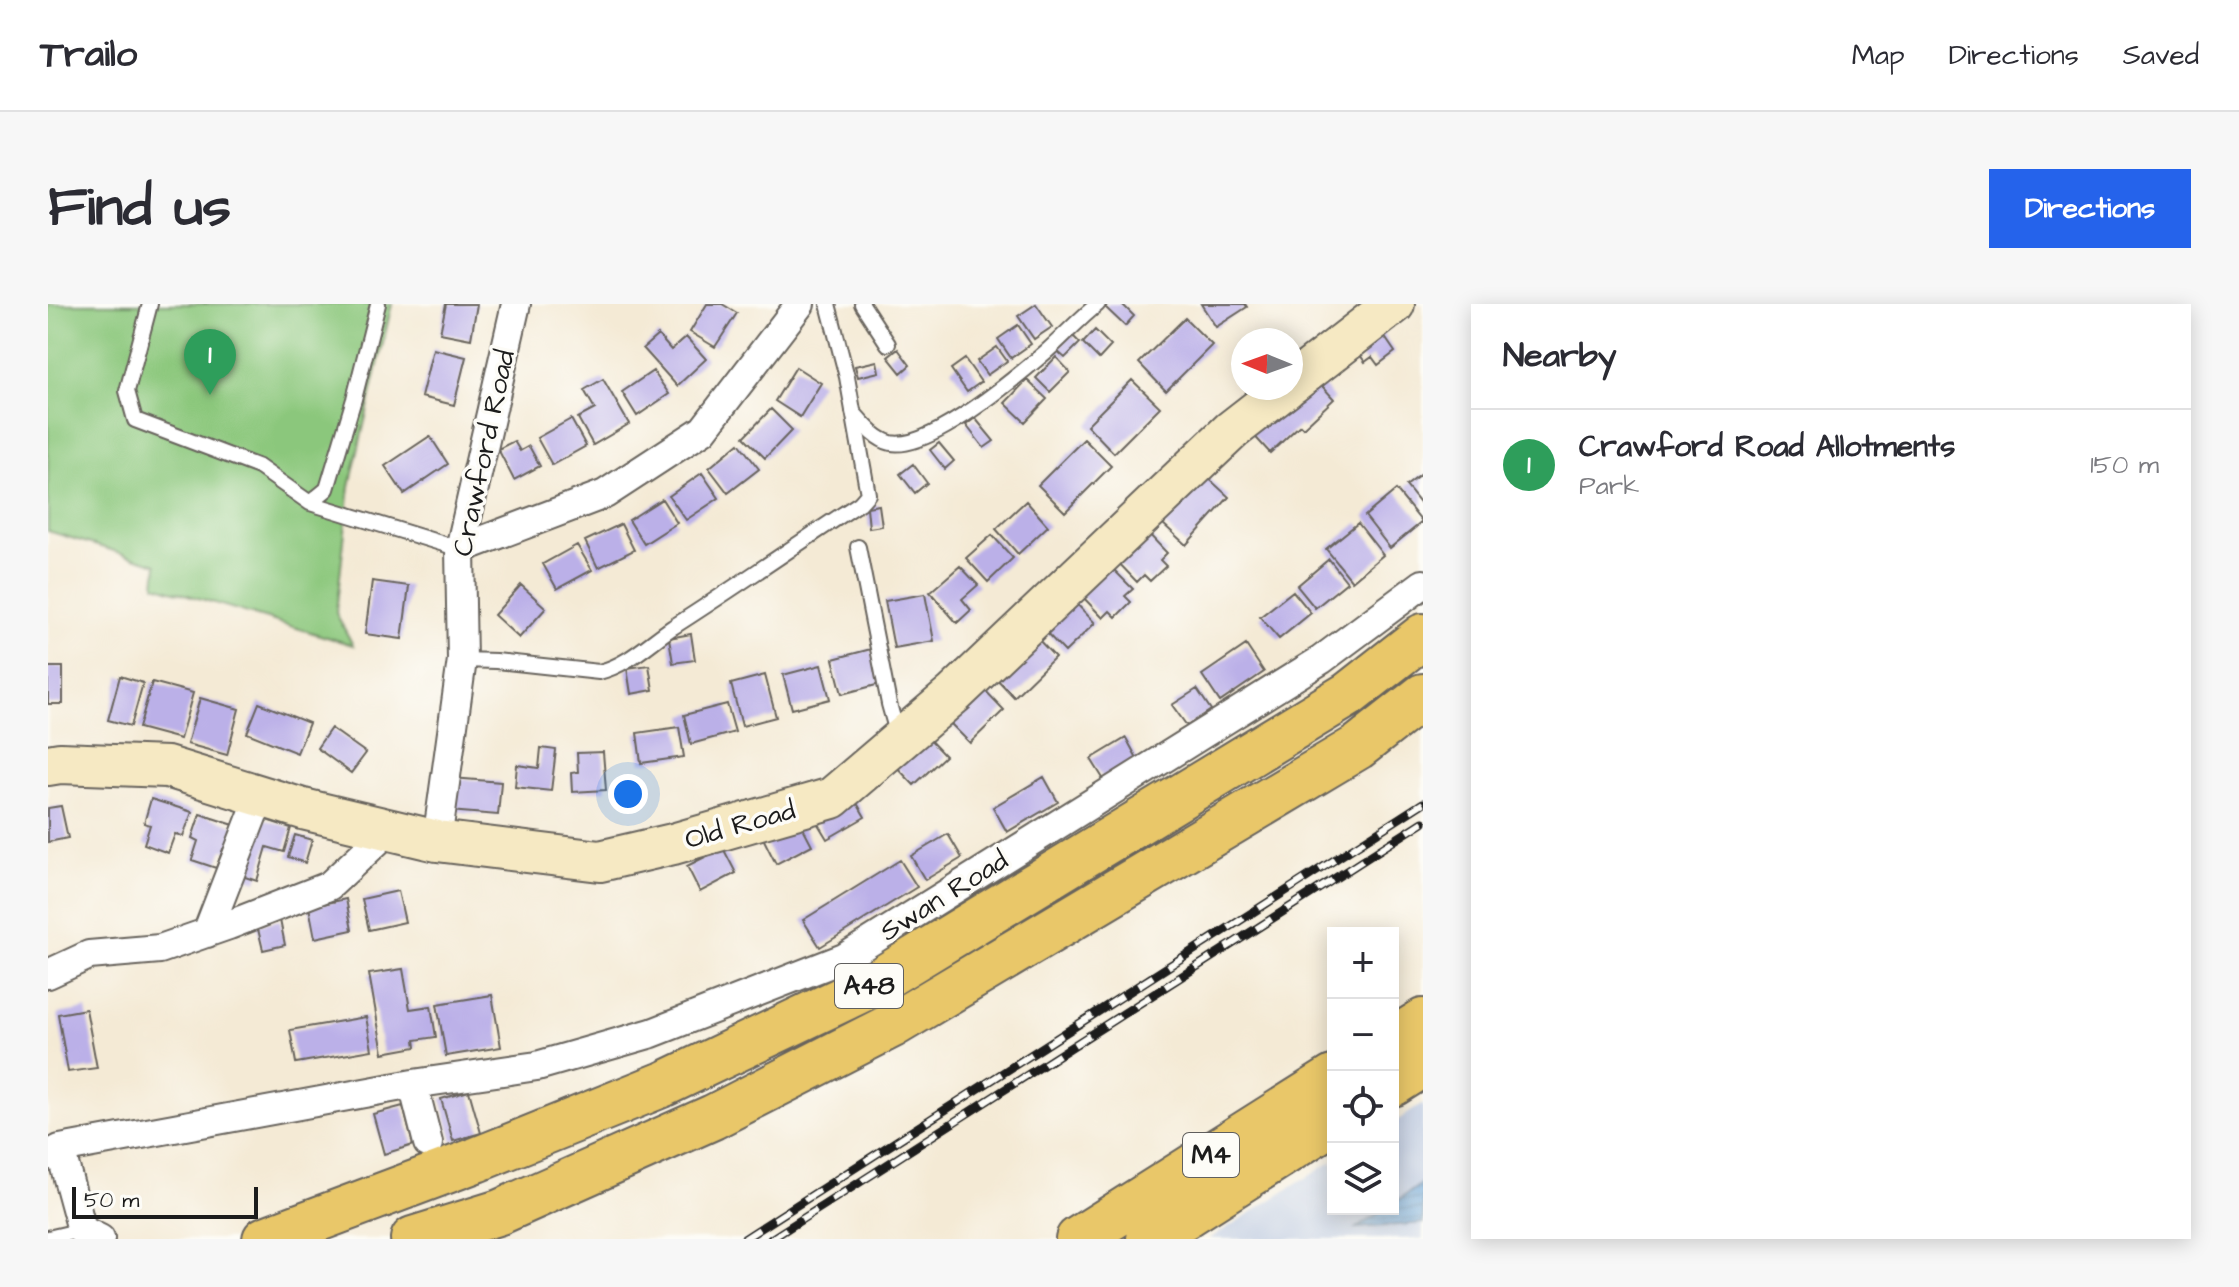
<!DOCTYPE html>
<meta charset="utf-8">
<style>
:root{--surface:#fff;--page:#f7f7f7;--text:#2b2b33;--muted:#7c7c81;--line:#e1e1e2;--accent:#2563eb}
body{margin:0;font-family:"Architects Daughter",sans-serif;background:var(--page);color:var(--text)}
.controls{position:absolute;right:24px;bottom:24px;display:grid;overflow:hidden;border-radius:0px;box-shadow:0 4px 20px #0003}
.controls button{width:72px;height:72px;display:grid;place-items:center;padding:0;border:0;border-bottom:2px solid var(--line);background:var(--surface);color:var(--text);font:40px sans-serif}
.compass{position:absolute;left:1183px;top:24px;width:72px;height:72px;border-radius:50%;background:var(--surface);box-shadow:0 4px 20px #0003;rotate:271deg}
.scale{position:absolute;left:24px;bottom:20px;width:186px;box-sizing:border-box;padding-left:8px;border:4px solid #1c1c1c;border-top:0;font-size:22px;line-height:28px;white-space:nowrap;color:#1c1c1c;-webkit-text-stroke:6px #fdfcf7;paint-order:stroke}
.you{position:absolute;left:580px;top:490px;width:28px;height:28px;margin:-20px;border:6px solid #fff;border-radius:50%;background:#1a73e8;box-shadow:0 0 0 12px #1a73e833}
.badge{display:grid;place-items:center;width:52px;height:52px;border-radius:50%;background:var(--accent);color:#fff;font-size:26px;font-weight:700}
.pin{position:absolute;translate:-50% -66px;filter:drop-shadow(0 2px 4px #0008)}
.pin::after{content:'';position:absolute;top:42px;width:28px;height:24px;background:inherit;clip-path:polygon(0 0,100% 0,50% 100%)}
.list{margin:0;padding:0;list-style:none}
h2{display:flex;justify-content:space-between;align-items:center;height:104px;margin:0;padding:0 32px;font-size:34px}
h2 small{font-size:26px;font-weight:400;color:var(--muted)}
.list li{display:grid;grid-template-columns:52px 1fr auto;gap:24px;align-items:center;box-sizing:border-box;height:112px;padding:0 32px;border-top:2px solid var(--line)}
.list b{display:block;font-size:30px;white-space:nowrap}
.list p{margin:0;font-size:26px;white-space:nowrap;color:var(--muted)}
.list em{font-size:26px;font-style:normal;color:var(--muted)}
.icon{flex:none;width:44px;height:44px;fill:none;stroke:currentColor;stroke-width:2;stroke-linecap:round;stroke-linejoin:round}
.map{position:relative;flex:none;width:1375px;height:935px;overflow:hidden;border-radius:0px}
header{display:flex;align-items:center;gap:48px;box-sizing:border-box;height:112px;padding:0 40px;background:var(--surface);border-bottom:2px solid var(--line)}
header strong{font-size:38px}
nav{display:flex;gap:44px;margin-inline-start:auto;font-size:28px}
.intro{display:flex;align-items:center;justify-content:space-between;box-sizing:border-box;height:192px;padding:0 48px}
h1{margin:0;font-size:56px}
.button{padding:20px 36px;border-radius:0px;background:var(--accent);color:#fff;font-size:28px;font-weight:700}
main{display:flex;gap:48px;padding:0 48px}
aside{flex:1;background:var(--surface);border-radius:0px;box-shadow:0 4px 20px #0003}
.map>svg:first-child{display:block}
.industrial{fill:#b7c5de}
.garden{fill:#8bc77c;stroke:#54724c;stroke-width:2}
.water{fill:url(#water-rules);stroke:#405e78;stroke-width:2}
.building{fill:#bbb0e8}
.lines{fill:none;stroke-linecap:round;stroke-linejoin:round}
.lane-casing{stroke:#68645d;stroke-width:18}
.street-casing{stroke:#68645d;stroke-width:32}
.secondary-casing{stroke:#68645d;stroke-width:44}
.primary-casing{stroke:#68645d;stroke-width:48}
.highway-casing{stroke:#68645d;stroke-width:48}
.lane{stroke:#fff;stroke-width:14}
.street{stroke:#fff;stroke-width:28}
.secondary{stroke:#f6e9c3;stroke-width:40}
.primary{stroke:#e9c769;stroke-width:44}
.highway{stroke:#e9c769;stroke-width:44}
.rail-casing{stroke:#1c1c1c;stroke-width:9}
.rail{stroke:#fdfcf7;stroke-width:6;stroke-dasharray:18;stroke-linecap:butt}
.labels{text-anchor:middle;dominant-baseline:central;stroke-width:7;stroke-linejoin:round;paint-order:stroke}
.shield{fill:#fdfcf7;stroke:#605f5e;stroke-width:2}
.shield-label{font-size:26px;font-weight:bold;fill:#1c1c1c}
.street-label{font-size:28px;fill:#1c1c1c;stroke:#fdfcf7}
</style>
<header>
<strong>Trailo</strong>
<nav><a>Map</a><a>Directions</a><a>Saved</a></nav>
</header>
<div class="intro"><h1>Find us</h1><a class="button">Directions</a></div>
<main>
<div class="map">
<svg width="1375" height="935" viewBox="0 0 1375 935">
<defs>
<pattern id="water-rules" width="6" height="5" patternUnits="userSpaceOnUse" patternTransform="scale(2)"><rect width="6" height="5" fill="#639fd3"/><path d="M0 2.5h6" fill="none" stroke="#5181aa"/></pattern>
</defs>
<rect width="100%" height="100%" fill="#fdfcf7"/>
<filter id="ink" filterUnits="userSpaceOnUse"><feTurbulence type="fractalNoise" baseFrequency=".0125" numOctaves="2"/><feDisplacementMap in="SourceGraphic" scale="16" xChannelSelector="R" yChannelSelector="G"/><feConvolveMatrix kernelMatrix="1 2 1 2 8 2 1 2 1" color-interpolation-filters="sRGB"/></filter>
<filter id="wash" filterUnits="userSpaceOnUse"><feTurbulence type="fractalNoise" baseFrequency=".006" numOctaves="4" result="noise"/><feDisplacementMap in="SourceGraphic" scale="32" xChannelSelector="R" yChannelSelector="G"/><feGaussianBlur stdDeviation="1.8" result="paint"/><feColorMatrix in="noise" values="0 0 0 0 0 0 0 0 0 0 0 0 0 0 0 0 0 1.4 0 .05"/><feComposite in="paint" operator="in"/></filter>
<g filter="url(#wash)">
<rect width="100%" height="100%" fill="#f4ead5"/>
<!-- industrial -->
<path class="industrial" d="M1375,800V935H1161L1285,857V905H1345V819Z"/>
<!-- garden -->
<path class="garden" d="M0,0H344L302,182L288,309L305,341L107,281L109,260L0,227Z"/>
<!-- water -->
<path class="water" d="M1375,879V919L1309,924L1337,905H1345V900Z"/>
<g id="blocks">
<!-- building -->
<path class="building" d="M398,0H429L423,35L392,29Z
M659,0H674L689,9L667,43L642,28Z
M988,0L1004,23L986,35L970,12Z
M1060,0H1074L1086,12L1077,22L1057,3Z
M1153,0H1197L1199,3L1168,23Z
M1137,14L1164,41L1118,87L1091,59Z
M1328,20L1347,48L1330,61L1324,53L1317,58L1303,38Z
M970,21L983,40L963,54L950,35Z
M1047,26L1063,42L1051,55L1035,39Z
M1023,30L1032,39L1017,54L1008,46Z
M610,31L623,46L638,33L658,55L629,82L595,44Z
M949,43L959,57L939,71L929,57Z
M385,45L418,53L406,101L373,93Z
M850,45L862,61L853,69L840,53Z
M1008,53L1022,68L1002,88L988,74Z
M917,55L933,78L919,88L903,65Z
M829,57L831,68L810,73L807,62Z
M748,63L773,79L752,113L727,97Z
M605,67L621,90L589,112L574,88Z
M1264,71L1286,95L1255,124L1252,121L1222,149L1202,127Z
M555,75L581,120L545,141L530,114L547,105L536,86Z
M979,76L999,95L977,118L957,99Z
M1084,76L1112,103L1066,149L1039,121Z
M723,105L744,126L717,154L696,133Z
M927,114L946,137L936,144L918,121Z
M523,115L538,142L504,161L489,134Z
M382,132L400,160L356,190L337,162Z
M1036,135L1063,162L1017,208L990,181Z
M466,137L472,147L481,142L492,162L466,176L450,145Z
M691,139L711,165L680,189L661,164Z
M891,139L906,157L897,165L882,146Z
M865,160L879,179L867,189L852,170Z
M654,169L671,194L638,216L621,192Z
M1375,169V203L1358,182Z
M1158,172L1181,193L1138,241L1114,219Z
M1348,186L1374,218L1342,244L1317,212Z
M614,195L629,219L596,240L581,216Z
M978,197L1000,222L970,250L948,225Z
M831,201L834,222L821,224L819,203Z
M1310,219L1335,251L1304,277L1278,245Z
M573,220L586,246L550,264L537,237Z
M1097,226L1119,249L1112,256L1118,262L1102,277L1096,271L1089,278L1067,255Z
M944,231L965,254L940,278L918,254Z
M529,241L544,266L509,285L495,260Z
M1281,255L1299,278L1267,304L1249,282Z
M912,262L930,281L914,295L923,306L909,319L882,288Z
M1062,262L1085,285L1077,292L1083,298L1068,313L1062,307L1055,314L1033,291Z
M324,277L361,282L354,335L317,330Z
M473,281L498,304L471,334L446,311Z
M1245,287L1263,309L1231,335L1212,313Z
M877,290L886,337L846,344L837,297Z
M1024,295L1047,319L1017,348L994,324Z
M643,330L647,356L625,359L621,334Z
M988,333L1007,353L966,393L947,373Z
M1198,341L1216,368L1172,398L1154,371Z
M823,345L832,380L794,390L785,355Z
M601,361L605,386L583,390L579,364Z
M773,361L782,395L744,405L735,371Z
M0,363H15V400H0Z
M717,371L728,413L694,422L683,380Z
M72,372L95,379L83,422L60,416Z
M104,378L145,389L132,435L91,424Z
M933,382L956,406L922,439L898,415Z
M1149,385L1163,406L1139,422L1124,401Z
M152,394L191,405L179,451L139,440Z
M211,399L261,419L249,449L199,429Z
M679,400L687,428L643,440L636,411Z
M631,423L636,453L593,459L589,429Z
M283,424L318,449L303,469L269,444Z
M874,428L897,452L866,481L843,457Z
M1078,434L1090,456L1056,476L1043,455Z
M493,444L508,446L503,487L467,483L469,461L491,464Z
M555,448L558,486L524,488L523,469L530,468L529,449Z
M996,473L1010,498L959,528L945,503Z
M404,474L453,478L450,511L401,507Z
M802,487L817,513L779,535L764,510Z
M103,495L144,508L135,532L127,530L120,549L96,540L102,521L96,519Z
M13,502L20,534L0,538V504Z
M152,510L192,523L183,548L175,545L168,564L144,556L150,537L144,534Z
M206,512L243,524L236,548L219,543L209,577L188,570Z
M751,516L764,541L728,560L715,534Z
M900,530L914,554L877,576L863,552Z
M247,531L264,536L257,559L240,553Z
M675,544L688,569L652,588L639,562Z
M852,556L869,583L772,643L755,616Z
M350,587L357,618L321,626L314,595Z
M298,595L304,626L267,634L261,603Z
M232,616L237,641L215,646L209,621Z
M355,665L362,705L383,702L388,733L367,736L368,743L335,749L321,670Z
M444,691L453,743L398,752L389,700Z
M38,705L49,764L20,768L10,710Z
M318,713L324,746L248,759L242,726Z
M421,787L433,829L405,837L393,795Z
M355,802L365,841L336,850L325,810Z"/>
</g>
</g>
<g filter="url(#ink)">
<use href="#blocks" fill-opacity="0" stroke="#68645d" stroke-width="2"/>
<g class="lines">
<!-- lane casing -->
<g class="lane-casing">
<path id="lane" d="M102,0L79,87L87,116L211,163L262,199L412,245
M814,0L840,40
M805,108C816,120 827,135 843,139C882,147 970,72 1000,46C1017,31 1032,14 1050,0
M262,199L279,185L306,95L330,0
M810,243L841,400L850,432
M414,356L448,357L551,368C580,361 601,339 625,323C688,283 749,240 812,199L820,190L799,73L780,0
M0,934L34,926"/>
</g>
<!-- street casing -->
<g class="street-casing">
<path id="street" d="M412,245L557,190L655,126L752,0
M389,537L414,356L412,245L468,0
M159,629L212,492
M0,670L41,651L112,645L181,621L281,582L341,526
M365,780L380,839
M12,845L34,926L52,935
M0,851L12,845L365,780L489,762L604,729L796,654L1273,356L1375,280"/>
</g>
<!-- secondary casing -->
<g class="secondary-casing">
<path id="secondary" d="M1243,80L1346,0
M0,461L12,459L119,463L255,505L389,537L552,557L625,540L784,494L906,390L1184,126L1238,84"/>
</g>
<!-- primary casing -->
<g class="primary-casing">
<path id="primary" d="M217,935L428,856L616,780L820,683L1301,390L1375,332
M365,935L452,908L665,813L843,722L1310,443L1375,392"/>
</g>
<!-- highway casing -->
<g class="highway-casing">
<path id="highway" d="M1345,736L1375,717
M1345,780L1375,761
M1030,935L1285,774
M1101,935L1285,818"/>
</g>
<!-- lane -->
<use href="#lane" class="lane"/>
<!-- street -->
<use href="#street" class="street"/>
<!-- secondary -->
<use href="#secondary" class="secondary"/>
<!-- primary -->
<use href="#primary" class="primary"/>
<!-- highway -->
<use href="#highway" class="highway"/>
<!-- rail casing -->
<g class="rail-casing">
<path id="rail" d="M696,935L1375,499
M723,935L1375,518"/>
</g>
<!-- rail -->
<use href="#rail" class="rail"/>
</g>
</g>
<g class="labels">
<!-- shield labels -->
<g class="shield">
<rect x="787" y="660" width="68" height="44" rx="6"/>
<rect x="1135" y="829" width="56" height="44" rx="6"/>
</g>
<g class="shield-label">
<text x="821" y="682">A48</text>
<text x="1163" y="851">M4</text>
</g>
<!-- street labels -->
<g class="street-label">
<text transform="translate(436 149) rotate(-78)">Crawford Road</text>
<text transform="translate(692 521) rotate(-16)">Old Road</text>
<text transform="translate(896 592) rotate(-32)">Swan Road</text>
</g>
</g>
</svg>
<div class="controls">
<button>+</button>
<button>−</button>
<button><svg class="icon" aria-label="locate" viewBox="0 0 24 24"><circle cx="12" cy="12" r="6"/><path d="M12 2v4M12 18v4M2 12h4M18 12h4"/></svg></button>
<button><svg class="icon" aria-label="layers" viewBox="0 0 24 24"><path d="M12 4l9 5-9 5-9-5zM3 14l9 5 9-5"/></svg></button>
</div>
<svg class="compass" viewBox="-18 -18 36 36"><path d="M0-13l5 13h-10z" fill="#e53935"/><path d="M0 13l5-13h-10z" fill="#7c7c81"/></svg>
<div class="scale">50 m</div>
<div class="you"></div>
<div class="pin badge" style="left:162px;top:91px;background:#2e9e5b">1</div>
</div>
<aside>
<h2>Nearby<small></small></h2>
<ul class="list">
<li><span class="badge" style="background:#2e9e5b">1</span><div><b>Crawford Road Allotments</b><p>Park</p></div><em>150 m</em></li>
</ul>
</aside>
</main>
